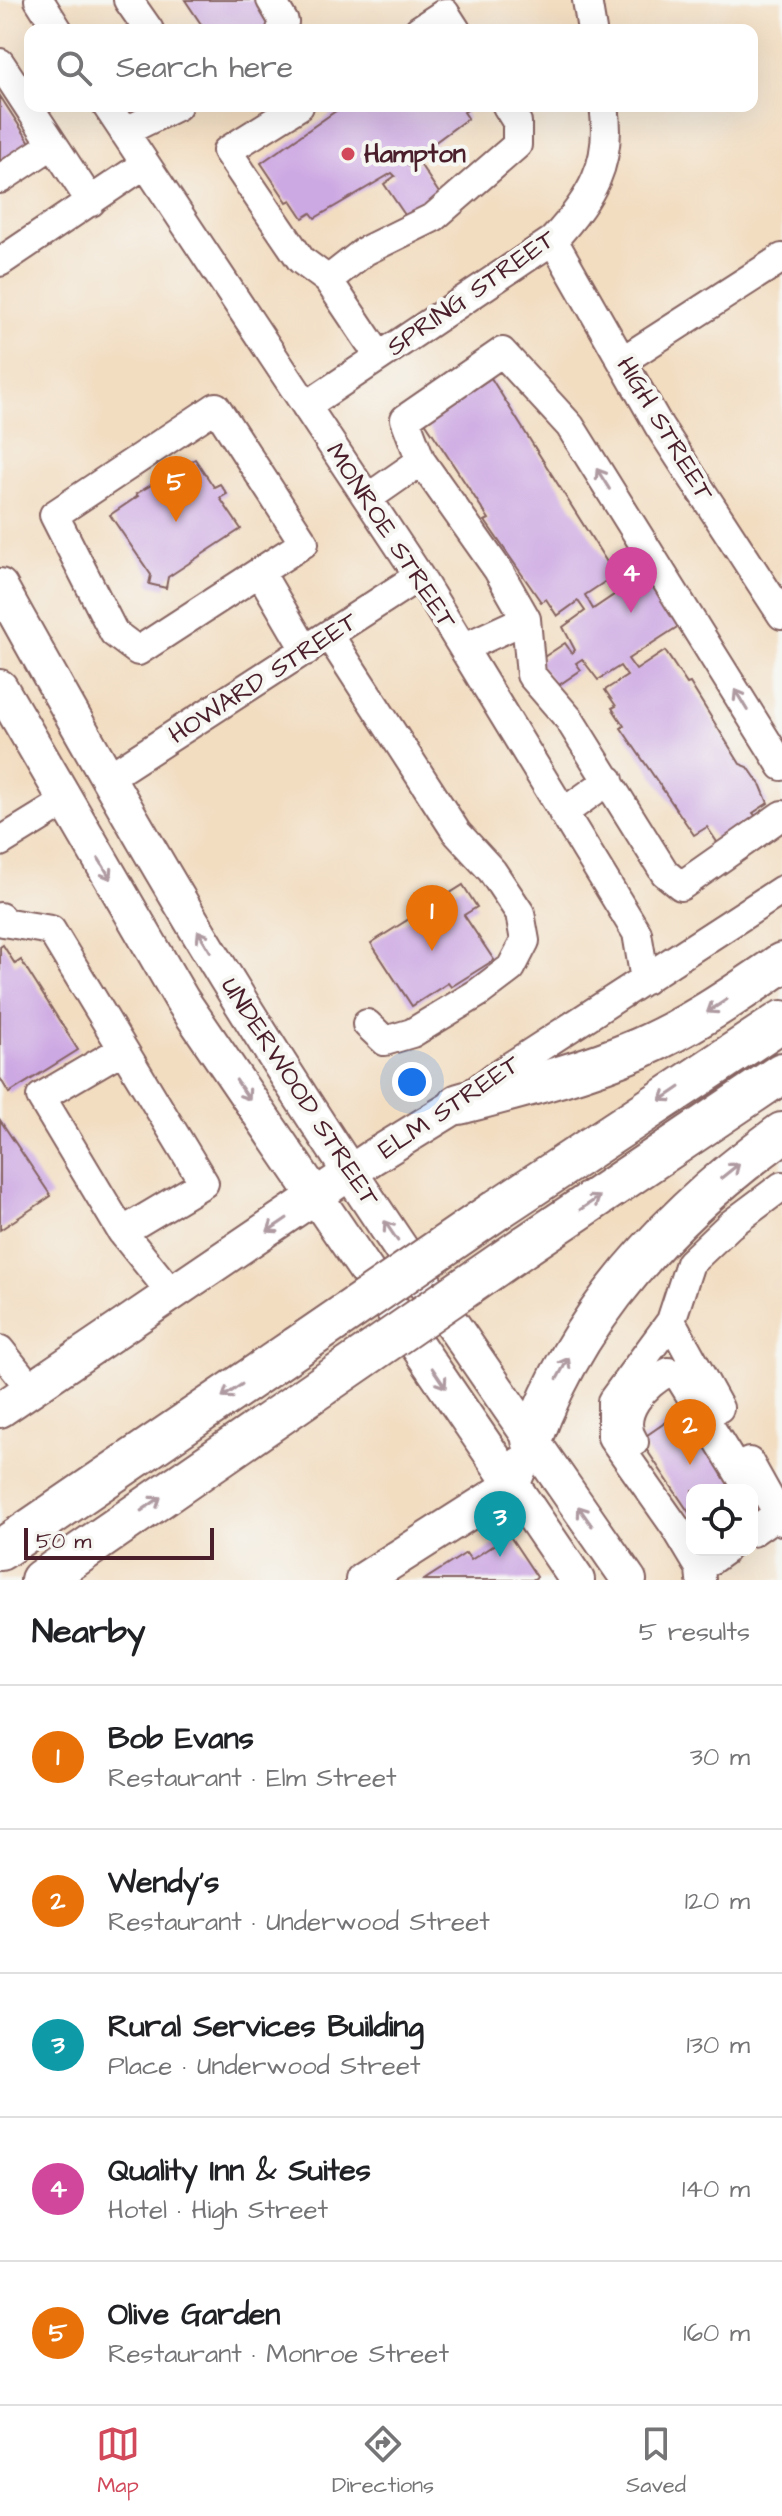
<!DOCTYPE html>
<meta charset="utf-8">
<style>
:root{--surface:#fff;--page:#f6f6f6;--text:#202124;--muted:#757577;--line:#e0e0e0;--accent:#d1495b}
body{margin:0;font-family:"Architects Daughter",sans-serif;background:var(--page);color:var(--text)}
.controls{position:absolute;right:24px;bottom:24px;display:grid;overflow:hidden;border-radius:16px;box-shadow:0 8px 32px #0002}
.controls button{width:72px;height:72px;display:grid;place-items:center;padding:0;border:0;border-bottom:2px solid var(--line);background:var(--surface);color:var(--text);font:40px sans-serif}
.scale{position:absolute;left:24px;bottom:20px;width:190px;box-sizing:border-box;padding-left:8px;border:4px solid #4a1f2b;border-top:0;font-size:22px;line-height:28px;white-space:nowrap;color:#4a1f2b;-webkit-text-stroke:6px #f6f6f2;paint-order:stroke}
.you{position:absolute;left:412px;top:1082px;width:28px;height:28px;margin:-20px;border:6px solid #fff;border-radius:50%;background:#1a73e8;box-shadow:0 0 0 12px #1a73e833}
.badge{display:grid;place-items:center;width:52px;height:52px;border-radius:50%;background:var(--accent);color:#fff;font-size:26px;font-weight:700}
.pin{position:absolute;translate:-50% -66px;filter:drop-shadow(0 2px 4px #0008)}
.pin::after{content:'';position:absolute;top:42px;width:28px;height:24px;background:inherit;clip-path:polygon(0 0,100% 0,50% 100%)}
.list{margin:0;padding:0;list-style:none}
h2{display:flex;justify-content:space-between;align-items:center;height:104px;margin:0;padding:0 32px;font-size:34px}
h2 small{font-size:26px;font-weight:400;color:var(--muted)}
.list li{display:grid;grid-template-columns:52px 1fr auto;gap:24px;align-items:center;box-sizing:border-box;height:144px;padding:0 32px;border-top:2px solid var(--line)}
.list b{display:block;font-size:30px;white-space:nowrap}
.list p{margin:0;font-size:26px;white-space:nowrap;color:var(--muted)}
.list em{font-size:26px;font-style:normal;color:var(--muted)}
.icon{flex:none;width:44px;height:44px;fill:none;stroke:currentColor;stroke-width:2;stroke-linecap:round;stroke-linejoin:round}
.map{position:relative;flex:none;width:782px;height:1580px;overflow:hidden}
.search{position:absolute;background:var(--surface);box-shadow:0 8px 32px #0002;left:24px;right:24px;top:24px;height:88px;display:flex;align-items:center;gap:20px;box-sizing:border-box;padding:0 28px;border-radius:16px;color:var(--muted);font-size:30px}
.sheet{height:824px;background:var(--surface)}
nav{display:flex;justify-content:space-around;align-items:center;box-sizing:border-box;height:112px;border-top:2px solid var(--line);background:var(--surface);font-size:22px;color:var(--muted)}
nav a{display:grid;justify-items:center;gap:4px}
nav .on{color:var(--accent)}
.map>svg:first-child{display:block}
.building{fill:#cda9e3}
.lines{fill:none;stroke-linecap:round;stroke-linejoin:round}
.minor-casing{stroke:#856260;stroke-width:32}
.major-casing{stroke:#856260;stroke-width:38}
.highway-casing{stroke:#856260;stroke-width:44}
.minor{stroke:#fff;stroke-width:28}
.major{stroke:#fff;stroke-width:34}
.highway{stroke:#fff;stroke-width:40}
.highway-bridge-casing{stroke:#856260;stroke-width:44;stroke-linecap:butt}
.highway-bridge{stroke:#fff;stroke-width:40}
.oneway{stroke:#ae9aa0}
.poi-dot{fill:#d1495b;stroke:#f6f6f2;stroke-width:3}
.labels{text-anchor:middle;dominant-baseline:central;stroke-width:8;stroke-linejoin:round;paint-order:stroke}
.poi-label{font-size:26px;font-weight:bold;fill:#4a1f2b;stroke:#f6f6f2;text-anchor:start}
.street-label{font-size:26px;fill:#4a1f2b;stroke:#f6f6f2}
</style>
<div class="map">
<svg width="782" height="1580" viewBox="0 0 782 1580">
<rect width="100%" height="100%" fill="#f6f6f2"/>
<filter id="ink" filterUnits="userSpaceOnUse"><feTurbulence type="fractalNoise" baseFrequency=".0125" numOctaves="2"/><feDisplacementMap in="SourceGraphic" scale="16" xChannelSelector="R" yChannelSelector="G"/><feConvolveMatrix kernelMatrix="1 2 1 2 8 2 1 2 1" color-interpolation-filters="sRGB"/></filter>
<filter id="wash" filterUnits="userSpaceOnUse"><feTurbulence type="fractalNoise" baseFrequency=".006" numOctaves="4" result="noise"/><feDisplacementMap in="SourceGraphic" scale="32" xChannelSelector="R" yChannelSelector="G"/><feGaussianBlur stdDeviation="1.8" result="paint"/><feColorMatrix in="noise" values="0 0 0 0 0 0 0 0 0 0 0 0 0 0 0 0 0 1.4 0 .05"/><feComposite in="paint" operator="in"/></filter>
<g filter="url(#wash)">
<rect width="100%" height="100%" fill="#f2ddc1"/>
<g id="blocks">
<!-- building -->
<path class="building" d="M185,0H267L280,19L263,30H205Z
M0,96L31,144L0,164Z
M343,106H474L464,112L468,118L407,163L410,167L418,161L443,199L409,221L384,184L395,176L392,173L315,218L311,213L303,218L291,200L287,202L261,163Z
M491,378L615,575L585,595L593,609L651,570L685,622L628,659L636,670L665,651L687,684L690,683L740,764L748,767L761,786L768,803L753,813L758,819L719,845L707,827L694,835L621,728L624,726L612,708L616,706L605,690L627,676L620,666L598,680L582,659L576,663L581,670L556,687L538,661L565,643L572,653L575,650L563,627L585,611L578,601L557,616L546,599L541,602L485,521L489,519L425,422Z
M195,459L214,487L220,484L227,494L220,498L241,529L168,577L166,588L149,584L151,575L110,515L138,496L136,494Z
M463,885L477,907L464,915L494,960L451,987L448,983L412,1006L371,943Z
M3,945L15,964L21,960L78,1050L9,1093L0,1078V947Z
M0,1120L51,1196L0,1230Z
M685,1409L740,1490H692V1517L640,1440Z
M509,1535L537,1577L532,1580H424L466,1553L471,1560Z"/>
</g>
</g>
<g filter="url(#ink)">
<use href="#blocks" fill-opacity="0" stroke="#856260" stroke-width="2"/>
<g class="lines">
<!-- minor casing -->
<g class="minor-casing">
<path id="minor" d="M39,0L58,30
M128,0L149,30
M271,0L284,22L281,30
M587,0L592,30
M419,30L445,13L456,30
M0,63L91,202
M107,106L419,576L637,933L645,980
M299,106L227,151L301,260L328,280L379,356
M124,132L177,106
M0,179L53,144
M553,240L659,426L782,615
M0,262L145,164
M328,280L365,251L434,217L517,145V122L507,106
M622,361L782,258
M306,406L553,240C591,199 613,163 604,106
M216,407L304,543L138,651L114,633L54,515Z
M421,461L405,419L502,352L570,426L782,766
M368,498L421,461L498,570L526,619L531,675L569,719L665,873L681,886L782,815
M261,574L306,651
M329,635L457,833L492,871L520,913L525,941L511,968L478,993L412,1033L385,1041L367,1024
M463,648L526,619
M106,779L419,576
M563,813L609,780
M0,842L65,802
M0,917L3,922L51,930L204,1183L122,1232L41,1097L123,1049
M469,1096L494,1077L782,890
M122,1232L173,1295
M671,1321L719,1408
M0,1350L31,1389
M634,1442C615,1416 645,1383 669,1372L678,1375L749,1490
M749,1462L782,1521
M752,1532L778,1514
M700,1568L725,1550
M701,1580L700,1568L676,1528L612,1437V1401L671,1321L690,1263L730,1225L782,1186"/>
</g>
<!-- major casing -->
<g class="major-casing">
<path id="major" d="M0,586C73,718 147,849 226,978C352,1184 492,1382 629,1580
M0,687L182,1000L577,1580
M0,1410L373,1157L459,1104
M363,1580L512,1485L521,1464"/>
</g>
<!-- highway casing -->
<g class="highway-casing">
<path id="highway" d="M459,1104C520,1088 582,1073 640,1048C691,1026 736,994 782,963
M498,1209L782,1021
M525,1246L782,1073
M532,1440C578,1311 673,1212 782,1133
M0,1550L297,1347
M41,1580L322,1386"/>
</g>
<!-- minor -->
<use href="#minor" class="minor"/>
<!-- major -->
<use href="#major" class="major"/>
<!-- highway -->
<use href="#highway" class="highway"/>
<!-- highway-bridge casing -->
<g class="highway-bridge-casing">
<path id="highway-bridge" d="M297,1347L498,1209
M322,1386L525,1246"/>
</g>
<!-- highway-bridge -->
<use href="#highway-bridge" class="highway-bridge"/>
</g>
<!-- one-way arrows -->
<defs><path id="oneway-shaft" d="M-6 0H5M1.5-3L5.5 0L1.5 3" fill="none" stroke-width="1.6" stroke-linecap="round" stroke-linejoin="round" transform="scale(2)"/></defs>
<g class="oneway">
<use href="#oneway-shaft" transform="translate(603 479) rotate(-122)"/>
<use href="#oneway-shaft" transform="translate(741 700) rotate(-121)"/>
<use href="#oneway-shaft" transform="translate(105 869) rotate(59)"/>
<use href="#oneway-shaft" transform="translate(204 941) rotate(-121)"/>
<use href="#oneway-shaft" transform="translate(717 1006) rotate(147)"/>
<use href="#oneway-shaft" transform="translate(243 1090) rotate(56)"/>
<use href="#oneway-shaft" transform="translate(670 1094) rotate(146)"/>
<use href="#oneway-shaft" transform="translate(730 1171) rotate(-39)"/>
<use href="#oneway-shaft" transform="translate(590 1203) rotate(-34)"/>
<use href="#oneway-shaft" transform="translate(277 1225) rotate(146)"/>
<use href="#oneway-shaft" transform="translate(391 1231) rotate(-124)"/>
<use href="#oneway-shaft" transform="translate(563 1368) rotate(-61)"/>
<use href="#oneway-shaft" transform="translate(439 1378) rotate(56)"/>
<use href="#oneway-shaft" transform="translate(232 1391) rotate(146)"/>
<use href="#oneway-shaft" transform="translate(151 1504) rotate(-35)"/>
<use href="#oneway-shaft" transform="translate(585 1516) rotate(-125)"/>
</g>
</g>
<!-- markers -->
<circle class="poi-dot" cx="348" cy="154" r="8"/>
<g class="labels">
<!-- poi labels -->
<g class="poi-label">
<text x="364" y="154">Hampton</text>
</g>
<!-- street labels -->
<g class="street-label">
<text transform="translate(471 293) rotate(-35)">SPRING STREET</text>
<text transform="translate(665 429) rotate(59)">HIGH STREET</text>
<text transform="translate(391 536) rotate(57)">MONROE STREET</text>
<text transform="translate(263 678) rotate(-33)">HOWARD STREET</text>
<text transform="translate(300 1092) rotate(57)">UNDERWOOD STREET</text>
<text transform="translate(449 1107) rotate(-34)">ELM STREET</text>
</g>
</g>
</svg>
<div class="controls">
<button><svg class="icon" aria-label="locate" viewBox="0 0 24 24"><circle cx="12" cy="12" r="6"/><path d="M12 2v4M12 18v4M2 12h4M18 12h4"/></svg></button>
</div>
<div class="scale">50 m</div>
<div class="you"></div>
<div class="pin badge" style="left:432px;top:951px;background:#e8710a">1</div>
<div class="pin badge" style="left:690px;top:1465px;background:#e8710a">2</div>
<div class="pin badge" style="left:500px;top:1557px;background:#0f9aa8">3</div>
<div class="pin badge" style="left:631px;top:613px;background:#d1479c">4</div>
<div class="pin badge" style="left:176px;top:522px;background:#e8710a">5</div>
<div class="search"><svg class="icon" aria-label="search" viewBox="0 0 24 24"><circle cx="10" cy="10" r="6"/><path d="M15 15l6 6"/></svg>Search here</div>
</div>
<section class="sheet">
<h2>Nearby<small>5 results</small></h2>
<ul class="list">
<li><span class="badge" style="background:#e8710a">1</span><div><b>Bob Evans</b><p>Restaurant · Elm Street</p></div><em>30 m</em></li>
<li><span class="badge" style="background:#e8710a">2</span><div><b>Wendy's</b><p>Restaurant · Underwood Street</p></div><em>120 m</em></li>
<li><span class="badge" style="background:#0f9aa8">3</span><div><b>Rural Services Building</b><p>Place · Underwood Street</p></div><em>130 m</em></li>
<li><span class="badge" style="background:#d1479c">4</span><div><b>Quality Inn &amp; Suites</b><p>Hotel · High Street</p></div><em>140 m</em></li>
<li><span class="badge" style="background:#e8710a">5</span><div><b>Olive Garden</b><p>Restaurant · Monroe Street</p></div><em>160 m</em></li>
</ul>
</section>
<nav>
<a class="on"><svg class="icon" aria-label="map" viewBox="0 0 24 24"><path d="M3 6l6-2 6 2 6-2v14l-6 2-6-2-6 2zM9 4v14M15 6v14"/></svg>Map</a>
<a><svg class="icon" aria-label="directions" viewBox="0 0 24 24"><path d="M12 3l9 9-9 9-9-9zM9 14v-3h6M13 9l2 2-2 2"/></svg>Directions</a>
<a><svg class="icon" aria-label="saved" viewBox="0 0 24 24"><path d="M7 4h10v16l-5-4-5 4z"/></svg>Saved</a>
</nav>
